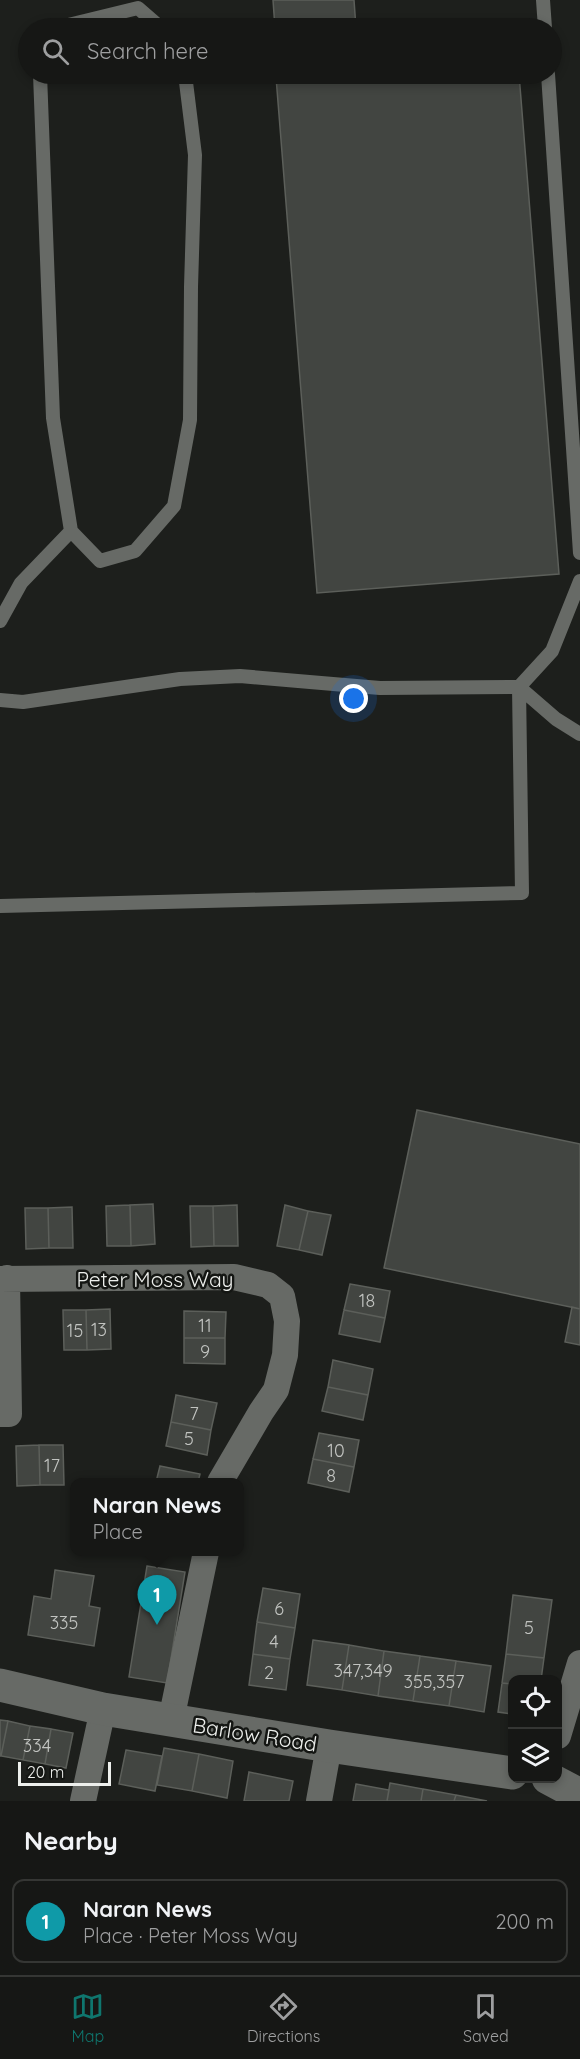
<!DOCTYPE html>
<meta charset="utf-8">
<style>
:root{--surface:#161715;--page:#232422;--text:#f1f3f6;--muted:#9e9fa0;--line:#353634;--accent:#0f766e}
body{margin:0;font-family:Quicksand,sans-serif;background:var(--page);color:var(--text)}
.controls{position:absolute;right:18px;bottom:18px;display:grid;overflow:hidden;border-radius:12px;box-shadow:0 3px 9px #0003}
.controls button{width:54px;height:54px;display:grid;place-items:center;padding:0;border:0;border-bottom:2px solid var(--line);background:var(--surface);color:var(--text);font:30px sans-serif}
.scale{position:absolute;left:18px;bottom:15px;width:93px;box-sizing:border-box;padding-left:6px;border:3px solid #edefec;border-top:0;font-size:16px;line-height:21px;white-space:nowrap;color:#edefec;-webkit-text-stroke:4px #141613;paint-order:stroke}
.you{position:absolute;left:354px;top:699px;width:21px;height:21px;margin:-15px;border:4px solid #fff;border-radius:50%;background:#1a73e8;box-shadow:0 0 0 9px #1a73e833}
.badge{display:grid;place-items:center;width:39px;height:39px;border-radius:50%;background:var(--accent);color:#fff;font-size:20px;font-weight:700}
.pin{position:absolute;translate:-50% -50px;filter:drop-shadow(0 2px 3px #0008)}
.pin::after{content:'';position:absolute;top:32px;width:21px;height:18px;background:inherit;clip-path:polygon(0 0,100% 0,50% 100%)}
.popup{position:absolute;left:70px;top:1478px;width:174px;height:78px;box-sizing:border-box;display:grid;place-content:center;border-radius:12px;background:var(--surface);filter:drop-shadow(0 2px 4px #0005);font-size:20px;white-space:nowrap;color:var(--muted)}
.popup b{font-size:22px;color:var(--text)}
.popup::after{content:'';position:absolute;left:50%;top:100%;margin-left:-12px;border:12px solid transparent;border-top-color:var(--surface)}
.list{margin:0;padding:0;list-style:none}
h2{display:flex;justify-content:space-between;align-items:center;height:78px;margin:0;padding:0 24px;font-size:26px}
h2 small{font-size:20px;font-weight:400;color:var(--muted)}
.list li{display:grid;grid-template-columns:39px 1fr auto;gap:18px;align-items:center;box-sizing:border-box;height:84px;margin:0 12px 12px;padding:0 12px;border:2px solid var(--line);border-radius:12px}
.list b{display:block;font-size:22px;white-space:nowrap}
.list p{margin:0;font-size:20px;white-space:nowrap;color:var(--muted)}
.list em{font-size:20px;font-style:normal;color:var(--muted)}
.icon{flex:none;width:33px;height:33px;fill:none;stroke:currentColor;stroke-width:2;stroke-linecap:round;stroke-linejoin:round}
.map{position:relative;flex:none;width:580px;height:1801px;overflow:hidden}
.search{position:absolute;background:var(--surface);box-shadow:0 3px 9px #0003;left:18px;right:18px;top:18px;height:66px;display:flex;align-items:center;gap:15px;box-sizing:border-box;padding:0 21px;border-radius:33px;color:var(--muted);font-size:22px}
.sheet{height:174px;background:var(--surface)}
nav{display:flex;justify-content:space-around;align-items:center;box-sizing:border-box;height:84px;border-top:2px solid var(--line);background:var(--surface);font-size:16px;color:var(--muted)}
nav a{display:grid;justify-items:center;gap:3px}
nav .on{color:var(--accent)}
.map>svg:first-child{display:block}
.building{fill:#424541;stroke:#5c5f5a;stroke-width:1.5}
.lines{fill:none;stroke-linecap:round;stroke-linejoin:round}
.service{stroke:#676a66;stroke-width:14}
.minor{stroke:#676a66;stroke-width:26}
.tertiary{stroke:#676a66;stroke-width:33}
.labels{text-anchor:middle;dominant-baseline:central;stroke-width:5;stroke-linejoin:round;paint-order:stroke}
.number-label{font-size:18px;fill:#c2c4c1}
.street-label{font-size:21px;fill:#edefec;stroke:#141613}
</style>
<div class="map">
<svg width="580" height="1801" viewBox="0 0 580 1801">
<rect width="100%" height="100%" fill="#1d1f1c"/>
<!-- building -->
<path class="building" d="M273,0H354L356,28H275Z
M312,74H519L559,574L317,593L276,77Z
M417,1110L580,1144V1309L384,1268Z
M153,1204L155,1244L131,1246L130,1205Z
M130,1205L131,1246H107L106,1206Z
M237,1205L238,1246H214L213,1206Z
M285,1205L308,1211L299,1250L277,1246Z
M190,1206H213L214,1246L191,1247Z
M72,1207L73,1248H49L48,1208Z
M25,1208H48L49,1248L26,1249Z
M308,1211L331,1215L322,1255L299,1250Z
M350,1284L390,1291L385,1318L344,1310Z
M572,1307L580,1309V1345L565,1342Z
M110,1309L111,1349L87,1350L86,1310Z
M63,1310H86L87,1350H64Z
M344,1310L385,1318L380,1342L339,1334Z
M184,1311L226,1312L225,1338H184Z
M184,1338H225V1364L184,1363Z
M333,1360L373,1369L368,1395L328,1387Z
M328,1387L368,1395L363,1420L322,1411Z
M176,1395L217,1403L211,1430L171,1422Z
M171,1422L211,1430L207,1455L166,1446Z
M319,1433L359,1440L354,1467L313,1459Z
M39,1445L40,1485L17,1486L16,1446Z
M39,1445H63L64,1485H40Z
M313,1459L354,1467L349,1492L308,1483Z
M160,1466L200,1474L198,1482H156Z
M147,1566L185,1572L167,1683L129,1677Z
M55,1570L94,1576L89,1606L100,1608L94,1646L28,1635L34,1596L51,1599Z
M263,1588L300,1594L295,1628L257,1622Z
M513,1595L552,1600L544,1658L506,1654Z
M257,1622L295,1628L290,1659L253,1654Z
M313,1640L349,1645L342,1690L307,1685Z
M349,1645L384,1651L378,1696L342,1690Z
M384,1651L420,1656L413,1701L378,1696Z
M253,1654L290,1659L286,1690L249,1685Z
M506,1654L544,1658L541,1680H512V1684L502,1683Z
M420,1656L456,1661L449,1706L413,1701Z
M456,1661L491,1666L484,1712L449,1706Z
M502,1683L512,1684V1714L498,1712Z
M0,1720L8,1721L1,1756H0Z
M8,1721L30,1726L23,1760L1,1756Z
M30,1726L51,1729L45,1764L23,1760Z
M51,1729L73,1733L66,1768L45,1764Z
M164,1748L199,1754L192,1791L157,1785Z
M126,1750L162,1756L155,1791L119,1784Z
M199,1754L233,1761L227,1798L192,1791Z
M249,1772L293,1781L289,1801H244Z
M390,1783L423,1789L421,1801H387Z
M356,1784L389,1790L387,1801H353Z
M423,1789L456,1795L454,1801H421Z
M456,1795L487,1801H454Z"/>
<g class="lines">
<!-- service -->
<path class="service" d="M543,0L545,28
M56,28L138,8L161,28
M40,74L53,418L71,531L100,561L135,551L174,506L190,420L191,287L195,155L185,74
M548,74L580,553
M0,621L21,583L71,531
M0,700L23,702L180,679L240,676L380,688L519,687L556,719L580,734
M0,906L522,893L519,687L552,651L580,581"/>
<!-- minor -->
<path class="minor" d="M0,1279L234,1277L268,1285L282,1296L287,1321L285,1355L276,1390L261,1412L220,1482
M0,1414H9L7,1278
M171,1720L206,1552
M558,1736L580,1663
M83,1801L103,1709
M319,1801L329,1746"/>
<!-- tertiary -->
<path class="tertiary" d="M0,1685L103,1709L329,1746L512,1773
M548,1778L580,1795"/>
</g>
<g class="labels">
<!-- number labels -->
<g class="number-label">
<text x="367" y="1300">18</text>
<text x="205" y="1325">11</text>
<text x="99" y="1329">13</text>
<text x="75" y="1330">15</text>
<text x="205" y="1351">9</text>
<text x="194" y="1413">7</text>
<text x="189" y="1438">5</text>
<text x="336" y="1450">10</text>
<text x="52" y="1465">17</text>
<text x="331" y="1475">8</text>
<text x="279" y="1608">6</text>
<text x="64" y="1622">335</text>
<text x="529" y="1627">5</text>
<text x="274" y="1641">4</text>
<text x="363" y="1670">347,349</text>
<text x="269" y="1672">2</text>
<text x="434" y="1681">355,357</text>
<text x="37" y="1745">334</text>
</g>
<!-- street labels -->
<g class="street-label">
<text x="155" y="1279">Peter Moss Way</text>
<text transform="translate(255 1734) rotate(9)">Barlow Road</text>
</g>
</g>
</svg>
<div class="controls">
<button><svg class="icon" aria-label="locate" viewBox="0 0 24 24"><circle cx="12" cy="12" r="6"/><path d="M12 2v4M12 18v4M2 12h4M18 12h4"/></svg></button>
<button><svg class="icon" aria-label="layers" viewBox="0 0 24 24"><path d="M12 4l9 5-9 5-9-5zM3 14l9 5 9-5"/></svg></button>
</div>
<div class="scale">20 m</div>
<div class="you"></div>
<div class="pin badge" style="left:157px;top:1625px;background:#0f9aa8">1</div>
<div class="popup"><b>Naran News</b>Place</div>
<div class="search"><svg class="icon" aria-label="search" viewBox="0 0 24 24"><circle cx="10" cy="10" r="6"/><path d="M15 15l6 6"/></svg>Search here</div>
</div>
<section class="sheet">
<h2>Nearby<small></small></h2>
<ul class="list">
<li><span class="badge" style="background:#0f9aa8">1</span><div><b>Naran News</b><p>Place · Peter Moss Way</p></div><em>200 m</em></li>
</ul>
</section>
<nav>
<a class="on"><svg class="icon" aria-label="map" viewBox="0 0 24 24"><path d="M3 6l6-2 6 2 6-2v14l-6 2-6-2-6 2zM9 4v14M15 6v14"/></svg>Map</a>
<a><svg class="icon" aria-label="directions" viewBox="0 0 24 24"><path d="M12 3l9 9-9 9-9-9zM9 14v-3h6M13 9l2 2-2 2"/></svg>Directions</a>
<a><svg class="icon" aria-label="saved" viewBox="0 0 24 24"><path d="M7 4h10v16l-5-4-5 4z"/></svg>Saved</a>
</nav>
